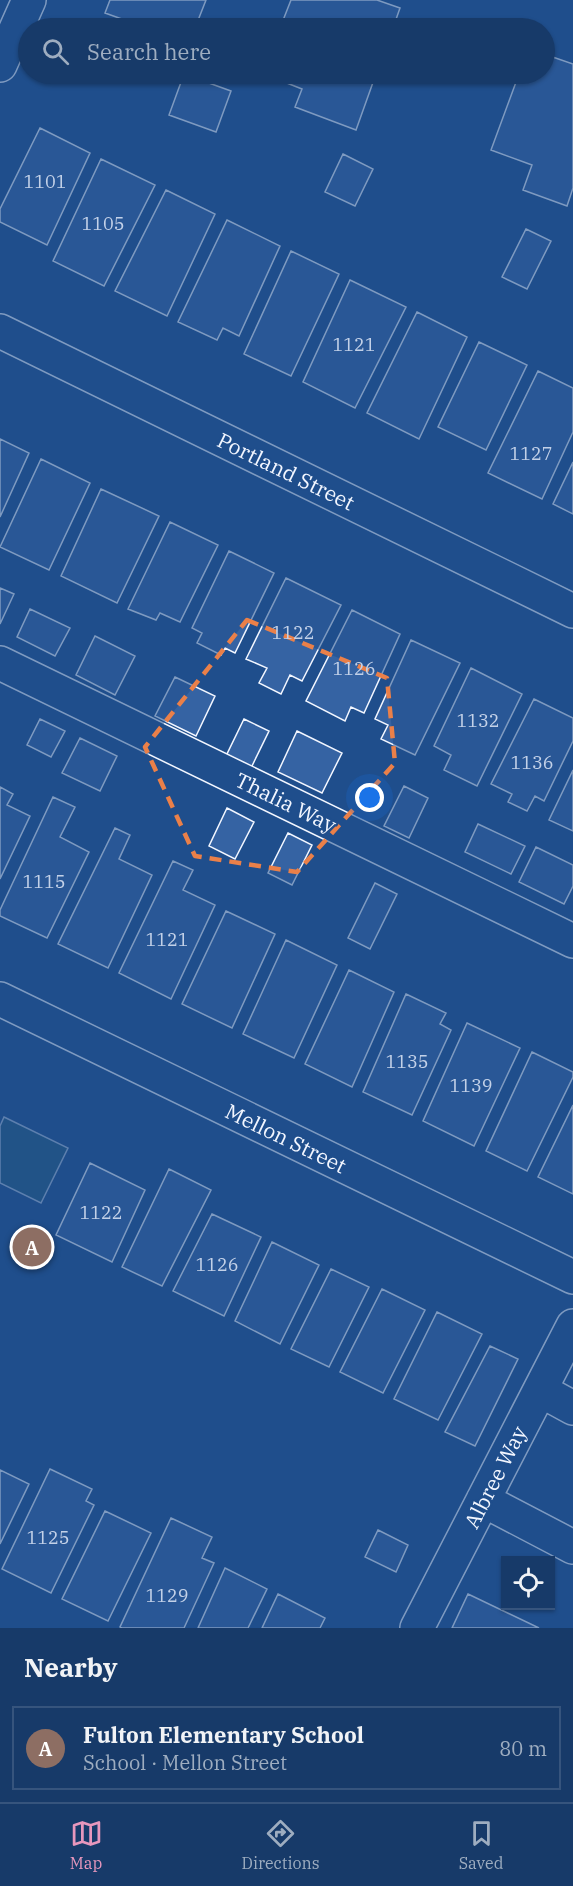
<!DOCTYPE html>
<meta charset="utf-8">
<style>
:root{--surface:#173a69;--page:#244571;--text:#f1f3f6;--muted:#9eadc0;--line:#36547d;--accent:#e797bd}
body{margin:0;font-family:"IBM Plex Serif",serif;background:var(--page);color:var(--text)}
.controls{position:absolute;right:18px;bottom:18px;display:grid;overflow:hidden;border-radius:0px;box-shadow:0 2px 4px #0004}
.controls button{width:54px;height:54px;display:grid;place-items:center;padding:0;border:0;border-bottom:2px solid var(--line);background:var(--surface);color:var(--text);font:30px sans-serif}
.you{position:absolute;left:370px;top:798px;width:21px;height:21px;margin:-15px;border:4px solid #fff;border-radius:50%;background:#1a73e8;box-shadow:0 0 0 9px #1a73e833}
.badge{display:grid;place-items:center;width:39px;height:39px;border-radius:50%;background:var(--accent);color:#fff;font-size:20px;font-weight:700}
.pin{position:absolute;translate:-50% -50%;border:3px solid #fff;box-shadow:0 2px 6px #0006}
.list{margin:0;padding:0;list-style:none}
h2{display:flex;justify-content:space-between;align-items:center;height:78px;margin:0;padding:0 24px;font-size:26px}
h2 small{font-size:20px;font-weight:400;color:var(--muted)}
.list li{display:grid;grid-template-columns:39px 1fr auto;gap:18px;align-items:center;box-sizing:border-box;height:84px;margin:0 12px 12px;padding:0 12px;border:2px solid var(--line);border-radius:0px}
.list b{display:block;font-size:22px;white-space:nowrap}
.list p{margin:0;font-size:20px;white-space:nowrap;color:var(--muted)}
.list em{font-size:20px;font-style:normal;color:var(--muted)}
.icon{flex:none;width:33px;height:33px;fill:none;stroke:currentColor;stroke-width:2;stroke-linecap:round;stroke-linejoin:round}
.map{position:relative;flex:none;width:573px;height:1628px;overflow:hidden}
.search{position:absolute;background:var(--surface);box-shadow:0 2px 4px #0004;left:18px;right:18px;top:18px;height:66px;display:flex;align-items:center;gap:15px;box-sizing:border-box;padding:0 21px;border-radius:33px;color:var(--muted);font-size:22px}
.sheet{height:174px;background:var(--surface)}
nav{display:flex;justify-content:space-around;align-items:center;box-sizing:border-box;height:84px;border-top:2px solid var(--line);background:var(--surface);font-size:16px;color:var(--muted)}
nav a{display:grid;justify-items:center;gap:3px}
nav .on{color:var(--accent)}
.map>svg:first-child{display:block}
.green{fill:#245a82;stroke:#a8bbd7;stroke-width:1.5}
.building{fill:#3563a3;stroke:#f2f6ff;stroke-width:1.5}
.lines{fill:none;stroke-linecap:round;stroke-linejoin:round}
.minor-casing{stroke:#f2f6ff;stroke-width:36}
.minor{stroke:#1f4e8c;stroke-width:33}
.marked{fill:none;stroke:#ea8049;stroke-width:4.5;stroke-dasharray:12 8;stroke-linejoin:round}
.labels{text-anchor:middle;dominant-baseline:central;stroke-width:4.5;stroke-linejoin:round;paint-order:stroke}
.number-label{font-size:18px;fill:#c3d1e8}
.street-label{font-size:21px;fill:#f2f6ff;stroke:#1f4e8c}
</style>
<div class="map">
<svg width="573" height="1628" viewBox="0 0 573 1628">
<rect width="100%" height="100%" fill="#1f4e8c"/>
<!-- green -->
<path class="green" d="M4,1117L68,1148L41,1203L0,1183V1126Z"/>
<!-- building -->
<path class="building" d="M110,0H206L195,28H147L105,13Z
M291,0H377L400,8L393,28H280Z
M544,54L573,64V188L567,206L523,190L532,165L491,150L519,74H544Z
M184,74L231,91L216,132L169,115Z
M264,74H376L356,130L295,107L302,89Z
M40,128L90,153L47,245L0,222V209Z
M343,154L373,169L355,206L325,192Z
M101,159L155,185L104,286L53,261Z
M166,190L215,214L167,316L115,291Z
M227,220L280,246L239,336L223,328L217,340L178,322Z
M526,229L551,241L527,289L502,277Z
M291,251L339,274L291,376L244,354Z
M350,280L406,307L355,408L303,382Z
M417,312L467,337L419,439L367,413Z
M479,342L527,365L486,450L438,427Z
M538,371L573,388V432L542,499L488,473Z
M0,439L29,453L0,517Z
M41,459L90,483L49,570L0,547Z
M573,462V514L553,504Z
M101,489L159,516L117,603L61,576Z
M170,522L218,545L180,622L160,613L156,620L128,609Z
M229,551L274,573L235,653L225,648L221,655L197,643L202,633L192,628Z
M286,578L341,605L302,681L290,675L281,694L259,683L267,668L246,659Z
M0,588L14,594L0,624Z
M30,609L70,628L55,656L17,637Z
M352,610L400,634L364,713L351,707L345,721L306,701Z
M95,636L135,656L115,695L76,675Z
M411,640L460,663L415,755L381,739L388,725L375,719Z
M471,668L522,694L477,786L444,770L451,755L434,746Z
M175,677L215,696L196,736L155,716Z
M534,699L573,718V741L544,801L535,796L527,811L508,802L512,794L491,784Z
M40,719L65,731L51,757L27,745Z
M244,719L269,731L251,768L226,756Z
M297,731L342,753L322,793L278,772Z
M80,738L117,756L100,791L62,773Z
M573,770V831L549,820Z
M404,786L428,798L409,838L384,826Z
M0,787L13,794L7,805L30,816L0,879Z
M53,797L75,807L60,837L89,852L47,938L0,916V910Z
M227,808L254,822L235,859L209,846Z
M478,824L525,846L511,874L465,852Z
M115,828L130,835L119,859L152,875L108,968L58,944Z
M288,833L312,845L292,885L268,873Z
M536,847L573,865V886L564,904L519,882Z
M173,861L193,870L183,890L215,905L171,999L119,973Z
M375,883L397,894L370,949L348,938Z
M226,911L275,934L232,1028L182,1004Z
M286,940L337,965L294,1058L243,1034Z
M349,970L394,992L352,1087L305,1064Z
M406,994L446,1013L440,1024L451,1030L412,1115L363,1092Z
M467,1023L520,1048L474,1146L423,1121Z
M532,1052L573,1072V1077L527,1171L486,1151Z
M573,1105V1194L538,1177Z
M90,1163L145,1190L112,1262L56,1235Z
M169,1169L211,1190L162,1286L122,1267Z
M212,1214L261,1237L224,1316L173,1291Z
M272,1242L319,1265L280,1344L235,1321Z
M331,1269L369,1287L329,1367L291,1349Z
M382,1289L425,1310L383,1393L340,1372Z
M437,1312L482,1334L438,1420L394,1399Z
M490,1346L518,1359L475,1446L445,1432Z
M50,1469L92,1489L86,1501L94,1505L51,1593L2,1569Z
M0,1470L29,1484L0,1544Z
M105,1511L151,1533L108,1621L62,1599Z
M171,1518L212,1537L202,1558L214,1563L184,1628H122L120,1627Z
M378,1530L408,1545L396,1572L365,1557Z
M225,1568L267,1589L248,1628H198Z
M278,1594L325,1618L320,1628H262Z
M468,1594L539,1628H452Z"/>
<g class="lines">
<!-- minor casing -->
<g class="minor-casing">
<path id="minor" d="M0,65L29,0
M0,331L573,611
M0,663L573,941
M0,999L573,1277
M540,1390L573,1408
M483,1500L573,1547
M417,1628L573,1326"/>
</g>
<!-- minor -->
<use href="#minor" class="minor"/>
</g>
<!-- marked area -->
<path d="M0 0H573V1628H0ZM247,620L387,678L395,763L297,872L195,856L145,747Z" fill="#1f4e8c" fill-opacity=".55" fill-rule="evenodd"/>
<path class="marked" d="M247,620L387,678L395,763L297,872L195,856L145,747Z"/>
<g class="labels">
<!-- number labels -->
<g class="number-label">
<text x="45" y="181">1101</text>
<text x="103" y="223">1105</text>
<text x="354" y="344">1121</text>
<text x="531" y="453">1127</text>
<text x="293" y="632">1122</text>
<text x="354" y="668">1126</text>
<text x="478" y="720">1132</text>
<text x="532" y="762">1136</text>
<text x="44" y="881">1115</text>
<text x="167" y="939">1121</text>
<text x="407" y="1061">1135</text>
<text x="471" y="1085">1139</text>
<text x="101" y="1212">1122</text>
<text x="217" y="1264">1126</text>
<text x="48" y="1537">1125</text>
<text x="167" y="1595">1129</text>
</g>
<!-- street labels -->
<g class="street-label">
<text transform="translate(286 471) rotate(26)">Portland Street</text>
<text transform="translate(286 802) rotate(26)">Thalia Way</text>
<text transform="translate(286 1138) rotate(26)">Mellon Street</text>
<text transform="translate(495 1477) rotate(-63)">Albree Way</text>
</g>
</g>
</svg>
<div class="controls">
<button><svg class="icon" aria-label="locate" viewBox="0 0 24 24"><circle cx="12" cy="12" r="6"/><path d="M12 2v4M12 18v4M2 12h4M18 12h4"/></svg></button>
</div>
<div class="you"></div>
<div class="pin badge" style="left:32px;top:1247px;background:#8d6e63">A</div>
<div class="search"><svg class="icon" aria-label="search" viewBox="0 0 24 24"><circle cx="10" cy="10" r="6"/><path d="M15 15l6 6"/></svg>Search here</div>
</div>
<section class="sheet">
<h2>Nearby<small></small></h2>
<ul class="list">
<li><span class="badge" style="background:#8d6e63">A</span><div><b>Fulton Elementary School</b><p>School · Mellon Street</p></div><em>80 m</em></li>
</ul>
</section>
<nav>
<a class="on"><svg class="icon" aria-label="map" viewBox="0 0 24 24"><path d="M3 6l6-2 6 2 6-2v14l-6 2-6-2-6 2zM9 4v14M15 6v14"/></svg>Map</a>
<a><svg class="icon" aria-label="directions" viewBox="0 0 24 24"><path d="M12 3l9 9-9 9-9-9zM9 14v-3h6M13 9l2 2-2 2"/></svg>Directions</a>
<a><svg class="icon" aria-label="saved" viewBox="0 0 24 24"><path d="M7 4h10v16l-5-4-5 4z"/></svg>Saved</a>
</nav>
